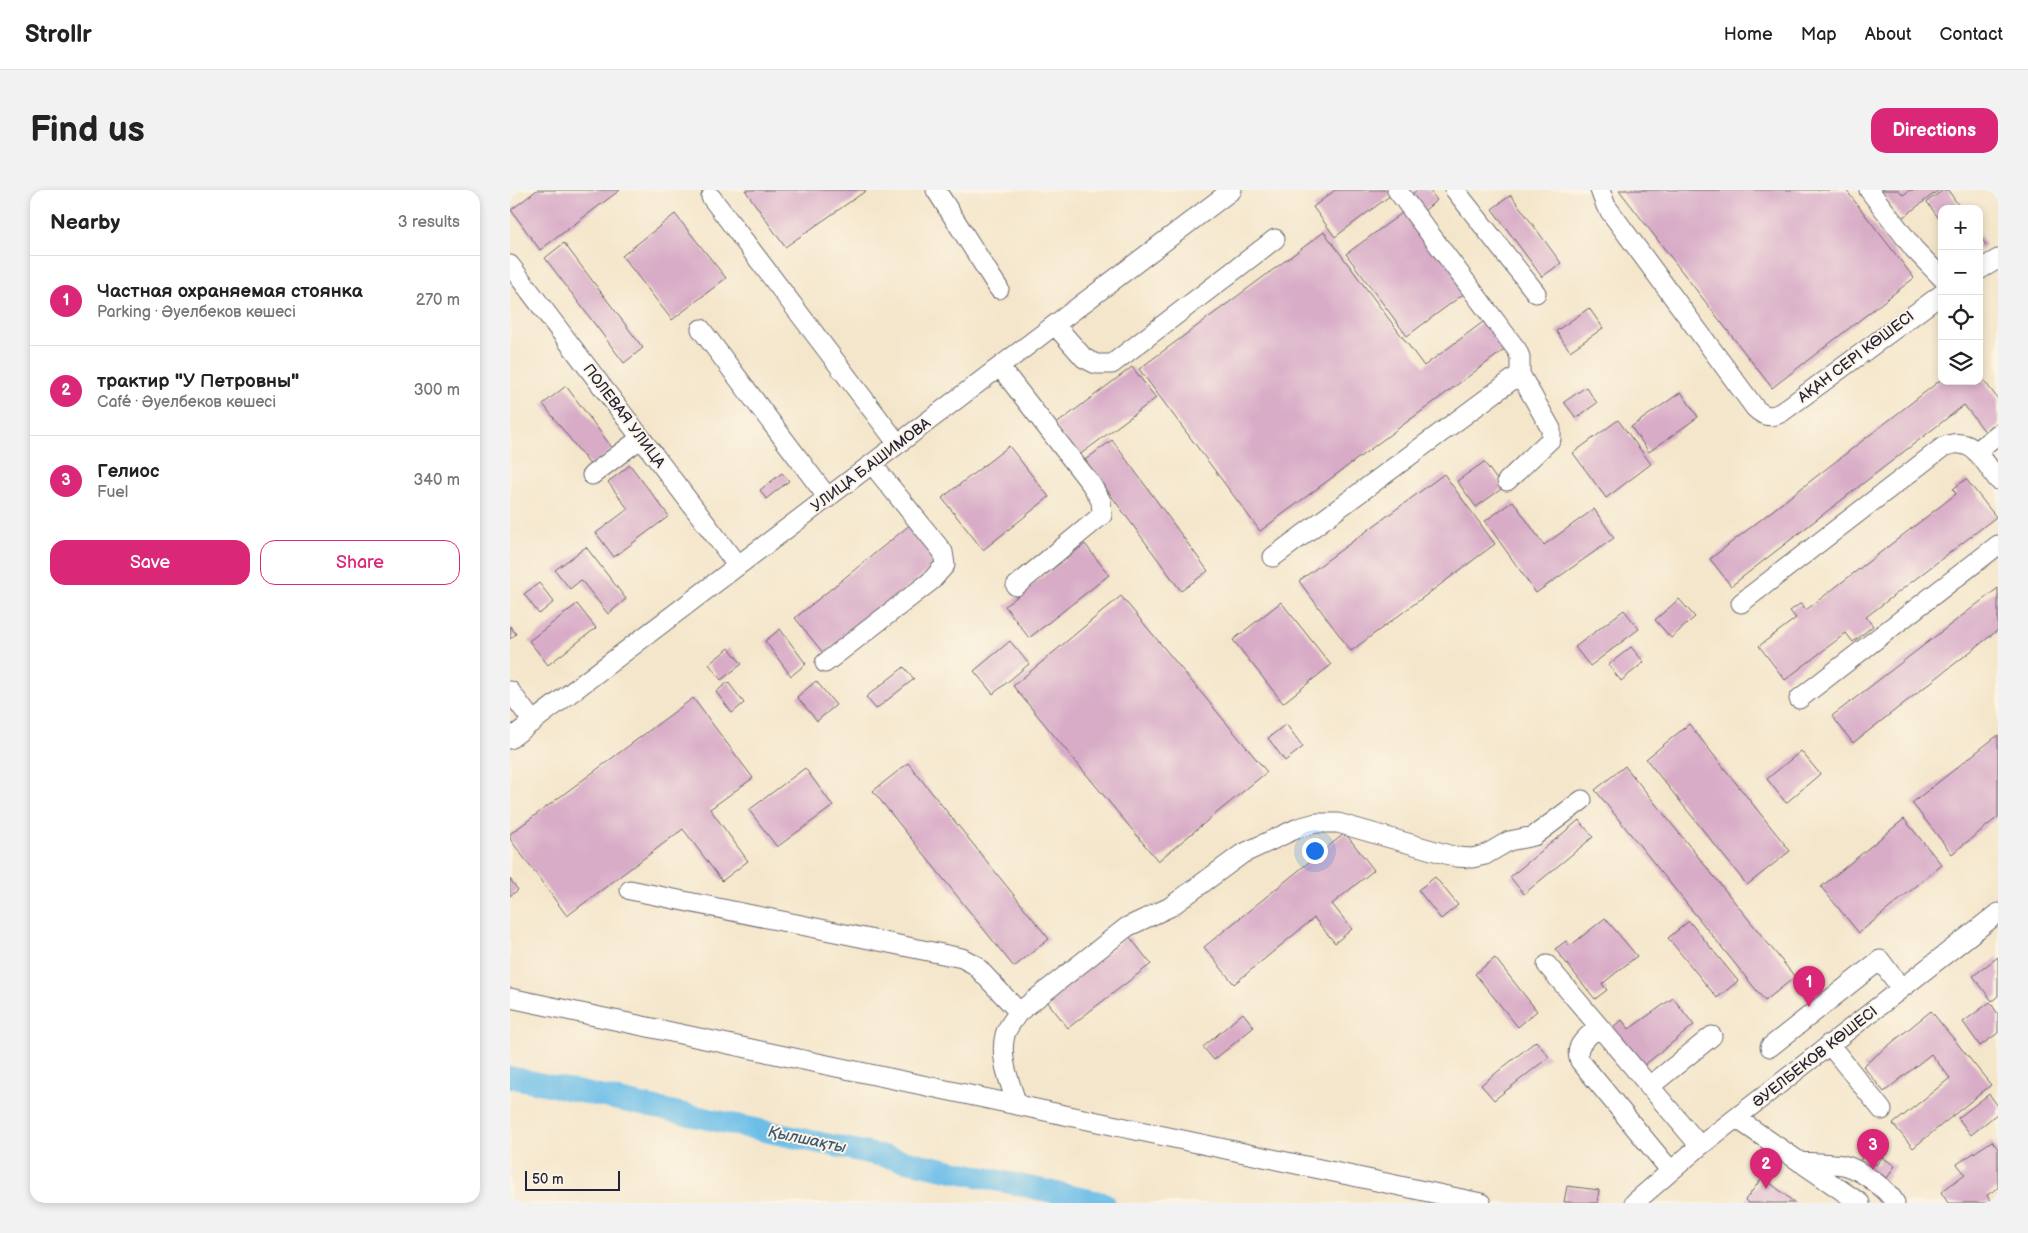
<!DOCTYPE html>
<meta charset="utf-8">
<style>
:root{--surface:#fff;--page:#f2f2f2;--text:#222;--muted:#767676;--line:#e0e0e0;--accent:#db2777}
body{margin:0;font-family:"Balsamiq Sans",sans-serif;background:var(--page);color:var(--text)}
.controls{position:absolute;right:15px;top:15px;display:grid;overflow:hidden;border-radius:10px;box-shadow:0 2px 8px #0003}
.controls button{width:45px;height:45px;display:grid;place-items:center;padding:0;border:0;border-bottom:1px solid var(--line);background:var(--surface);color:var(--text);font:25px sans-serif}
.scale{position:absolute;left:15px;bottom:12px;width:95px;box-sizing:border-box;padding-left:5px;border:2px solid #22223b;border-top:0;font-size:14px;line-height:18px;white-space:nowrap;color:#22223b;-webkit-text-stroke:4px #fcf5e5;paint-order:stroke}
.you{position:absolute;left:804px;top:660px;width:18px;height:18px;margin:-12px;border:4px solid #fff;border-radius:50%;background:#1a73e8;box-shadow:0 0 0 8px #1a73e833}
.badge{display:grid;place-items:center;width:32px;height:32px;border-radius:50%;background:var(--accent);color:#fff;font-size:16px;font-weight:700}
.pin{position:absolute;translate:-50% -41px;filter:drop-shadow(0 1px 2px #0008)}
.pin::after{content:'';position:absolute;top:26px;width:18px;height:15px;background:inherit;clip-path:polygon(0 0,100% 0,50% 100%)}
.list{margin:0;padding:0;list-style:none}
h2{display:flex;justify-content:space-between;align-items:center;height:65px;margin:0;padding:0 20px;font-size:21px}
h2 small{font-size:16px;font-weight:400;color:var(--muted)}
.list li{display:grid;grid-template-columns:32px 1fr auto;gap:15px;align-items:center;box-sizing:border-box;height:90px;padding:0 20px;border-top:1px solid var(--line)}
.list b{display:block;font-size:19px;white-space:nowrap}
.list p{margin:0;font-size:16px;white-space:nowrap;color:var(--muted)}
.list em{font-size:16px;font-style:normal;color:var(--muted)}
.actions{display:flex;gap:10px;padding:15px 20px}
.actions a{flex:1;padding:11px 0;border:1px solid var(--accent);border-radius:15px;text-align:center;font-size:18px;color:var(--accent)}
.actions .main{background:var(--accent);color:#fff}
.icon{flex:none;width:28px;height:28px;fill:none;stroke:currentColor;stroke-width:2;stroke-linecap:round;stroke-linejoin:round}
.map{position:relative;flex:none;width:1488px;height:1013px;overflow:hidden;border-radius:15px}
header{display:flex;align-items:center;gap:30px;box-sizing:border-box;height:70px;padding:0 25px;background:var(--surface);border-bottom:1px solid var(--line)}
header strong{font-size:24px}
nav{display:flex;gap:28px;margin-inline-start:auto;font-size:18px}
.intro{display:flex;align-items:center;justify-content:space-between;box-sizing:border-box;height:120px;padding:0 30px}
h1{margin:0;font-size:35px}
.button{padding:12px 22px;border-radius:15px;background:var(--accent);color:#fff;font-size:18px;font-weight:700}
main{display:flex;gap:30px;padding:0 30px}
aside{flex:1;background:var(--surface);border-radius:15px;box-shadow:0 2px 8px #0003}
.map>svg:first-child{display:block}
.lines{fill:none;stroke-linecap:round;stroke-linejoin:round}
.river{stroke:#6cbee8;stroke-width:22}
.building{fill:#d8acc7}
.minor-casing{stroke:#6c676d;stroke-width:21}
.minor{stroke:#fff;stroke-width:19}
.labels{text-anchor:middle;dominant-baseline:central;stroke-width:4;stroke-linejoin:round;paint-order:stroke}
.street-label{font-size:15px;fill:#22223b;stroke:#fcf5e5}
.water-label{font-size:16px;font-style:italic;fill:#3c5978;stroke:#fcf5e5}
</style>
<header>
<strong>Strollr</strong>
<nav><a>Home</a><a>Map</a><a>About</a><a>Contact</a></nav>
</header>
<div class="intro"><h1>Find us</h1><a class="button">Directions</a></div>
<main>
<aside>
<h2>Nearby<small>3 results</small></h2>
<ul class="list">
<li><span class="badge">1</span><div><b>Частная охраняемая стоянка</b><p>Parking · Әуелбеков көшесі</p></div><em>270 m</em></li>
<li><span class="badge">2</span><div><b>трактир &quot;У Петровны&quot;</b><p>Café · Әуелбеков көшесі</p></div><em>300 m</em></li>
<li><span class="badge">3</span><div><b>Гелиос</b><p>Fuel</p></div><em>340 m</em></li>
</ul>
<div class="actions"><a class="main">Save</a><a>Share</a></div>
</aside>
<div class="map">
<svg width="1488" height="1013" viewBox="0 0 1488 1013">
<rect width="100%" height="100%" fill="#fcf5e5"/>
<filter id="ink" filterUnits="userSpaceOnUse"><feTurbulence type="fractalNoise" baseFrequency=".02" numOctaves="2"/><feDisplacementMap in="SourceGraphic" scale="10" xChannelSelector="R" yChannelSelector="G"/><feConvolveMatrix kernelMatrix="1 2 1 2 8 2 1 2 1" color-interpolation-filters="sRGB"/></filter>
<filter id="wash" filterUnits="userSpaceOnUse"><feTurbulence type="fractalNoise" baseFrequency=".0096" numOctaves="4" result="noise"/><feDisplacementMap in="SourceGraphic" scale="20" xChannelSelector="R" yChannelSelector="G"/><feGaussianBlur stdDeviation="1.12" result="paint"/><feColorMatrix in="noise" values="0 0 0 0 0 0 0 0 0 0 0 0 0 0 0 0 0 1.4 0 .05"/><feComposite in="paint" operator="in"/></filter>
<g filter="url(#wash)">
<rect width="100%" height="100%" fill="#f4e6cb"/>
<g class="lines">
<!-- river -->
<path class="river" d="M0,887L594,1013"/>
</g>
<g id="blocks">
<!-- building -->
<path class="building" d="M27,0H110L30,60L1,20Z
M235,0H357L275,57Z
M825,0H877L881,5L825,47L803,17Z
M907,0H919L927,10L914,21L901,5Z
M1109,0H1336L1404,88L1262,198Z
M1371,0H1389L1393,5L1400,0H1429L1392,28Z
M1433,0H1438L1451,19H1432V33L1417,12Z
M1001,5L1051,73L1032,87L982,19Z
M899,18L959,100L897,146L836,64Z
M165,24L216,88L162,130L112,66Z
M814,42L914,176L977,129L998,157L750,341L629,179Z
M1469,44L1476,55L1469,60Z
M54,53L133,158L114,173L35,68Z
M1079,118L1093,138L1060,161L1046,141Z
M622,177L646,208L568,266L545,235Z
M1469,184L1488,209V236L1477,244L1454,215L1221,396L1200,369L1432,189V191H1469Z
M56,196L103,259L81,276L33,214Z
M1076,197L1087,213L1066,228L1054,212Z
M1171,202L1188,227L1139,262L1121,237Z
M1108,230L1141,274L1096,308L1063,263Z
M602,250L698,381L671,401L575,270Z
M499,256L539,307L473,360L432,308Z
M974,272L993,298L966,317L947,291Z
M120,275L159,326L104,367L86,343L118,319L98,292Z
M272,283L279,291L256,309L250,300Z
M934,284L985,354L841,461L789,391Z
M1456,289L1486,327L1356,427L1363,436L1343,452L1336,443L1275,490L1249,456L1286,428L1280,421L1291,413L1296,420L1446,304L1443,299Z
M1003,311L1034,355L1084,319L1104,348L1026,403L975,331Z
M401,334L431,370L314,464L285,428Z
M575,354L599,385L519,448L495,416Z
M76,357L116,409L98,424L71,390L60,399L45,380Z
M29,393L44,412L29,424L14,404Z
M1488,398V440L1343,553L1322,526Z
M611,406L757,582L648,671L503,496Z
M1169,409L1185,427L1161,448L1145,430Z
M771,412L821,475L773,513L723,450Z
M67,414L86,438L38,475L19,451Z
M1114,420L1129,439L1080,476L1065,457Z
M0,436L6,444L0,449Z
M270,439L296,474L281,486L255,451Z
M500,451L519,474L483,504L464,481Z
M1121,457L1134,472L1111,491L1098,475Z
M219,458L232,474L211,490L199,474Z
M394,477L404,489L366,519L356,507Z
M306,491L326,515L307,531L287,507Z
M218,492L234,513L222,523L206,502Z
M183,508L243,588L200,619L238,671L212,691L173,639L57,726L0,649V644Z
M776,534L793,557L775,571L758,548Z
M1179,534L1280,661L1237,695L1136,569Z
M1488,545V627L1442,664L1402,613Z
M1291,561L1310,584L1276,613L1257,589Z
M398,573L539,749L504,777L363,601Z
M1115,576L1285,787L1255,811L1085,600Z
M295,578L323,616L267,657L239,620Z
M1394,629L1432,675L1349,743L1311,697Z
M1069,630L1083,647L1014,704L1000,687Z
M835,643L864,680L822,714L842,739L825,753L804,728L724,794L694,757Z
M925,687L948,715L931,729L908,700Z
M0,689L8,700L0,706Z
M1095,728L1127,766L1092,794L1097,800L1085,809L1045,759L1056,751L1060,756Z
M1179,731L1228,791L1207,808L1158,748Z
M619,746L641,774L558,838L536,810Z
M1488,767V806L1482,811L1463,786Z
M985,768L1027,821L1008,837L965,784Z
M1163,808L1184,835L1132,877L1101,838L1112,830L1119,839Z
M1480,812L1488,824V843L1470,856L1453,832Z
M1421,821L1481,895L1403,958L1383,934L1440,888L1421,864L1374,902L1353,876Z
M733,823L744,837L704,870L693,857Z
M1026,851L1039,867L984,910L971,895Z
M1479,904L1488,916V923L1461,945L1448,928Z
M1359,943L1373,960L1368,964L1355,947Z
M1482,951L1488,959V998L1477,1005L1481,1013H1438L1431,1002L1455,984L1447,974Z
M1353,966L1366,975L1372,967L1385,976L1368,1002L1341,984Z
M1253,987L1285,1013H1238L1235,1010Z
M1057,996L1089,1000L1087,1013L1054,1012Z"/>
</g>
</g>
<g filter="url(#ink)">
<use href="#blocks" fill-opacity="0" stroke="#6c676d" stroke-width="1"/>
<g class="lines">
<!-- minor casing -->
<g class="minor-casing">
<path id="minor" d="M426,0L489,99
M945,0L1026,103
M1090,0L1096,16L1245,218C1254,227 1262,228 1272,222L1432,104
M1359,0L1404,59L1432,88
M201,7L388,254
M0,75L228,376
M1469,80L1488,69
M545,135L574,168L586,174H602L765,49
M191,139L318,308
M490,177L581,294L591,311L592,325L506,396
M1466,262L1488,244
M82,285L131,248
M997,291L1041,249V239L1010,184
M763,367L1010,184V167L1007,160L887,0
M1231,413L1433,257C1462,244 1473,270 1488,290
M315,473L421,391L435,375L433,362L362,274
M0,501L23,532
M1289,509L1488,355
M0,549L722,0
M120,700L452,768L465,775L509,822
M1037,775L1190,956
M0,808L971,1013
M1088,837C1078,847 1063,855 1070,871L1160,980
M1319,854L1372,920
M1260,857L1370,770L1391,798
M1139,897L1202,846
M507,914C500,893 489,868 495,845C497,837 504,829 509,822L617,737L660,717L732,664L788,638L806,633H828L946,667L962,668L975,665L999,651L1024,646L1072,610
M1226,928L1350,1013
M1290,972C1304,973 1319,973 1333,975C1348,978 1378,999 1385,1013
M1124,1013L1190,956L1488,723"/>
</g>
<!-- minor -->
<use href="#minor" class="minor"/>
</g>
</g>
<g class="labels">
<!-- street labels -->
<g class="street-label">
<text transform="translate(1346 167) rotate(-37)">АҚАН СЕРІ КӨШЕСІ</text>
<text transform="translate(114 226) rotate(53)">ПОЛЕВАЯ УЛИЦА</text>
<text transform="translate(361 275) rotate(-37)">УЛИЦА Б.АШИМОВА</text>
<text transform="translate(1305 867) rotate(-38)">ӘУЕЛБЕКОВ КӨШЕСІ</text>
</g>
<!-- water labels -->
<g class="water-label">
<text transform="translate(297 950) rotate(12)">Қылшақты</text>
</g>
</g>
</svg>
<div class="controls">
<button>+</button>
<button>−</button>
<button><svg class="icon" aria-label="locate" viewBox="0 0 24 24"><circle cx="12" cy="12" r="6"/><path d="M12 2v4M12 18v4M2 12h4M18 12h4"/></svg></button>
<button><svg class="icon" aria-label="layers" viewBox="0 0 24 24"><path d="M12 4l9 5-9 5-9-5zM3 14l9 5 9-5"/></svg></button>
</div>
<div class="scale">50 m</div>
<div class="you"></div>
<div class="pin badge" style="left:1299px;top:817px">1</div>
<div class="pin badge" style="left:1256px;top:999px">2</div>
<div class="pin badge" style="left:1363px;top:980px">3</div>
</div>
</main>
